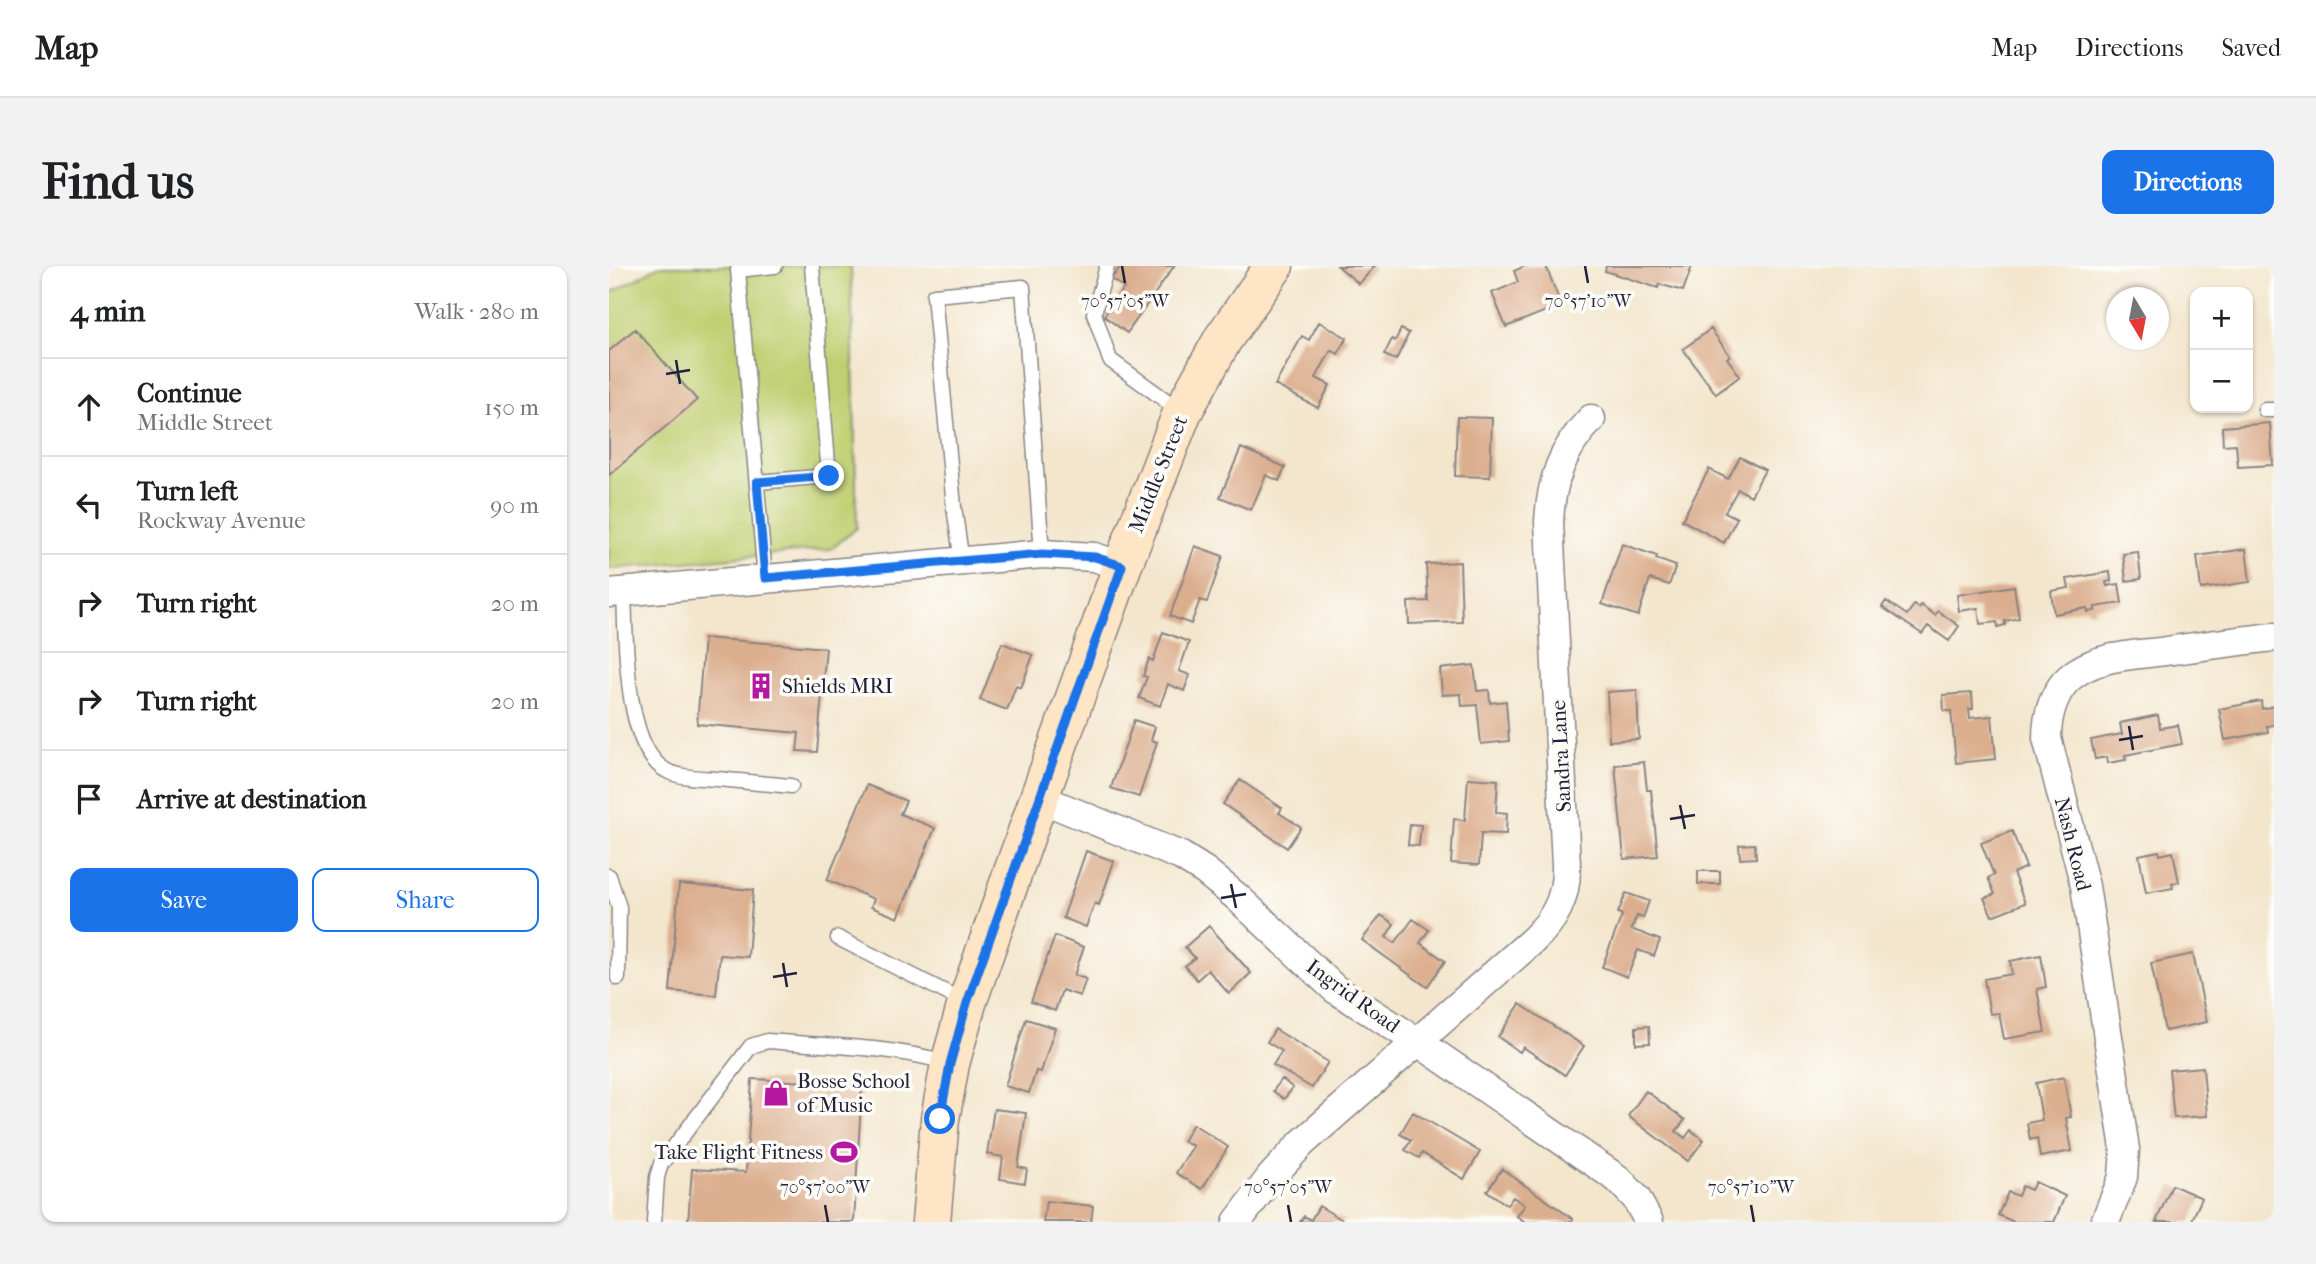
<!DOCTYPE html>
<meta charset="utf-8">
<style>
:root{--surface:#fff;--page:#f2f2f2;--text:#202124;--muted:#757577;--line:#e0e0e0;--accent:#1a73e8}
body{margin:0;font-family:"IM FELL French Canon",serif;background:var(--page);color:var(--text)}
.controls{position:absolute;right:21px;top:21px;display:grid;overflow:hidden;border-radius:14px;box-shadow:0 2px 5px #0004}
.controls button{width:63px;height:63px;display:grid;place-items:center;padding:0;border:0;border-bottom:2px solid var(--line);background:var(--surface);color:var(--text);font:35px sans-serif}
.compass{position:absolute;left:1497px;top:21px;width:63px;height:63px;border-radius:50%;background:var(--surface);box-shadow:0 2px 5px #0004;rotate:170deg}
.stop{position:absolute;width:21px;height:21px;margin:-16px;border:5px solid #1a73e8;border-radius:50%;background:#fff}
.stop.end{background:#1a73e8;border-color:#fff;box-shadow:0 2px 7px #0008}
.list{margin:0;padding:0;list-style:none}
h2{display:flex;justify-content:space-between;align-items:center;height:91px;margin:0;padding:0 28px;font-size:30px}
h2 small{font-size:23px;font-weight:400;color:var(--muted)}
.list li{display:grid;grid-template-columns:46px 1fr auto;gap:21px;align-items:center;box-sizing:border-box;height:98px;padding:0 28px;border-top:2px solid var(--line)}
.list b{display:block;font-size:26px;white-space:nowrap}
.list p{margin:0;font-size:23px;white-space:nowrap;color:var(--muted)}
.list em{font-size:23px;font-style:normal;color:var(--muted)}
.actions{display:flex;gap:14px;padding:21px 28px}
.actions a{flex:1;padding:16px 0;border:2px solid var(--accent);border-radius:14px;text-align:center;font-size:24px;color:var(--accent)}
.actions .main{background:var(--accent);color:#fff}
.icon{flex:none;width:38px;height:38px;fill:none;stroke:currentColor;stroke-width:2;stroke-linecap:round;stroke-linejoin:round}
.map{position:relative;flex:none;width:1665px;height:956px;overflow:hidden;border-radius:14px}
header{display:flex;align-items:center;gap:42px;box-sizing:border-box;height:98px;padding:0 35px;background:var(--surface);border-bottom:2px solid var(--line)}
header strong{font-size:33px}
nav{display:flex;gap:38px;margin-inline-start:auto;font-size:24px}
.intro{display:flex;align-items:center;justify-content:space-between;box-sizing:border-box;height:168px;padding:0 42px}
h1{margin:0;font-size:49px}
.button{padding:18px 32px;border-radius:14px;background:var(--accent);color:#fff;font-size:24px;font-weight:700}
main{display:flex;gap:42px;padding:0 42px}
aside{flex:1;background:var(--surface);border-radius:14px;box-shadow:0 2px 5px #0004}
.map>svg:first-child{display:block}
.green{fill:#c0cf71;stroke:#717856;stroke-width:2}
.building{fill:#dbae8e}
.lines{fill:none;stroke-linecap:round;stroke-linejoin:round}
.lane-casing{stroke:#8a8484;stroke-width:17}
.street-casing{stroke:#8a8484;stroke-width:31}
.secondary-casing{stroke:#8a8484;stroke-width:41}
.lane{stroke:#fff;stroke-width:14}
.street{stroke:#fff;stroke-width:28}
.secondary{stroke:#fde5c5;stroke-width:38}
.route{stroke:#1a73e8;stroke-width:9}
.ticks{fill:none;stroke:#22223b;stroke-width:2.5}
.labels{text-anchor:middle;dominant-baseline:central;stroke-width:7;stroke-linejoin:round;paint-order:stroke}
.street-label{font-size:21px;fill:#22223b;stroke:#fdfcf7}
.poi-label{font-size:21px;fill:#22223b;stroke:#fdfcf7;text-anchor:start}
.ticks-label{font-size:18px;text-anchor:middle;fill:#22223b;stroke:#fdfcf7;stroke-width:7;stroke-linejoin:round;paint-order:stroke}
</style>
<header>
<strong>Map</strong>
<nav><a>Map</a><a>Directions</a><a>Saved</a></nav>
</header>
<div class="intro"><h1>Find us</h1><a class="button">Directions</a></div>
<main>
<aside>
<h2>4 min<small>Walk · 280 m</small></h2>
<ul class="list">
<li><svg class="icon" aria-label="ahead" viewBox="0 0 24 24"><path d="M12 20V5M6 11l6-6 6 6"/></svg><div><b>Continue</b><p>Middle Street</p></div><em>150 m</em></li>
<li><svg class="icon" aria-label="left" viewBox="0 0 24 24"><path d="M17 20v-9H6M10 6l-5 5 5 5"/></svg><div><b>Turn left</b><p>Rockway Avenue</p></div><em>90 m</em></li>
<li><svg class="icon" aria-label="right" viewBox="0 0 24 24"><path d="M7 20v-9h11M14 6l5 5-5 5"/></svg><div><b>Turn right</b></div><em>20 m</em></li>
<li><svg class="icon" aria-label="right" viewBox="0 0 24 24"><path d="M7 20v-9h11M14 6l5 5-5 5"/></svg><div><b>Turn right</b></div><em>20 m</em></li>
<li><svg class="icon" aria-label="arrive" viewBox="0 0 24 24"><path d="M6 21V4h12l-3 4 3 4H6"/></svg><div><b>Arrive at destination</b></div></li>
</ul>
<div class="actions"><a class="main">Save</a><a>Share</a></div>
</aside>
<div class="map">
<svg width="1665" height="956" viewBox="0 0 1665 956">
<rect width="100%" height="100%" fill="#fdfcf7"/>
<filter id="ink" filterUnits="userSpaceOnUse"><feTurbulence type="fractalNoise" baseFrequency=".0143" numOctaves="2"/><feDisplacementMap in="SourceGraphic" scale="14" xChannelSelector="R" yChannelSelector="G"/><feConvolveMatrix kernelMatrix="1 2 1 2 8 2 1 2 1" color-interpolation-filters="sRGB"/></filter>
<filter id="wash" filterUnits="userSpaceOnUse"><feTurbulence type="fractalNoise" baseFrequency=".00686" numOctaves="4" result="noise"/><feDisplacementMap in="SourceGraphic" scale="28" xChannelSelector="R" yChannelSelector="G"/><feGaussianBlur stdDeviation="1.57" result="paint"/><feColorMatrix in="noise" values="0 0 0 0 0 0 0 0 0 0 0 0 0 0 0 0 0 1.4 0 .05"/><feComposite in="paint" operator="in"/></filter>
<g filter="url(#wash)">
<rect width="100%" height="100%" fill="#f3e6cd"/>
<!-- green -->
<path class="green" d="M50,0H242L248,262L222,283L0,303V28Z"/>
<g id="blocks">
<!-- building -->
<path class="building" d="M512,0H565L518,67L495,50L515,22L502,13Z
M729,0H766L750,18Z
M916,0H937L952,39L897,61L883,27L909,16L905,5Z
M997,0H1083L1074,25L1050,18L1049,22L996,5Z
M710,56L738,72L729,88L722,84L707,112L721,119L709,142L666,119L693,70L700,74Z
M26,63L88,134L0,209V85Z
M792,63L800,67L787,94L775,89L783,73L786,75Z
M1102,63L1121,90L1118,92L1131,110L1107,128L1074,83Z
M848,151L883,152L881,211L846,210Z
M1661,157L1664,199L1629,201L1627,178L1614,179L1613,161Z
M632,182L676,201L670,215L657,209L642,244L611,231Z
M1131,191L1156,204L1142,230L1129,223L1116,246L1128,252L1115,277L1073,254L1100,203L1119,213Z
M1013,278L1048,290L1047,293L1067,300L1060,319L1041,313L1029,350L993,338Z
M586,280L614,290L598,336L591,334L582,358L561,350Z
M1637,283L1641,316L1592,323L1588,290Z
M1529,286L1532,313L1517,315L1514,288Z
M851,296L853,356L800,358L799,336L819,335L817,298Z
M1501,306L1502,315L1497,316L1498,320L1510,318L1513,337L1486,341V345L1479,346L1478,342L1445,348L1442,325L1460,322L1458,313Z
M1405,320L1410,352L1396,355V359L1389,361L1388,356L1371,358L1369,342L1350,345L1348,329Z
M1277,335L1298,349L1305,339L1310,342L1312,339L1326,349L1329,345L1350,360L1340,375L1319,360L1313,368L1273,341Z
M554,366L580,376L570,405L581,409L575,425L559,418L551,440L530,432L538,411L534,410L540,393L544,395Z
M95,372L217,382L208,486L188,485L190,467L88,458Z
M393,377L424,389L412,422L407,420L398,444L371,434Z
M865,399L868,425L880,424L881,437L897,435L900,475L872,478L868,439L853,440L852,428L833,429L831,403Z
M1028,424L1030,473L1000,475L998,426Z
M1363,427L1364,443H1360L1361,452L1383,450L1387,493L1347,497L1342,445H1335L1334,429Z
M1652,435L1653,443L1665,440V459L1658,460L1659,466L1616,474L1610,443Z
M1549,449L1551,462L1569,459L1573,478L1516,489L1517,494L1499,497L1498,491L1486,493L1482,474L1513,468L1511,457Z
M525,454L546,461L542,474L548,476L530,531L502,522Z
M1035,496L1038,524H1042L1049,590L1015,593L1006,499Z
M859,512L889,514L887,546L898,547L897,568L872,567L870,599L842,597L845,553L856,554Z
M631,514L673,542L670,547L692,561L678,582L614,538Z
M258,519L297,535L291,548L326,562L289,652L262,641L265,633L218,614Z
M801,558L812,559L810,580L799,579Z
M1403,565L1417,601L1404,607L1416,637L1383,650L1375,632L1386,628L1379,612L1385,609L1372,577Z
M1146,578L1147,592L1131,593L1130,579Z
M477,585L505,595L490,639L486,637L477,661L454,652Z
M1550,585L1551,589L1564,586L1570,616L1563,618L1564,622L1537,627L1530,589Z
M1089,605H1111V618H1089Z
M70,618L144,624L139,691L111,689L107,729L61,725Z
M1017,627L1040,635L1034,652L1028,650L1022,663L1051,674L1045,690L1029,684L1018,711L993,701L1013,649L1009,647Z
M772,649L785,658L777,671L786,677L804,653L820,664L811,677L836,695L818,721L753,674Z
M600,660L642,707L620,728L599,704L588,714L576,700L586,692L576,681Z
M446,670L475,681L465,709L477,713L471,730L453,724L446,745L422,736Z
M1584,688L1598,756L1556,765L1542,697Z
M1432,689L1437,721L1428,723L1436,766L1395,773L1390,747L1381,748L1375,713L1403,708L1401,695Z
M911,738L975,780L956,809L914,781L911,786L889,771Z
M417,753L446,762L432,806L427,805L420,827L396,820Z
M1040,760L1041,777L1027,778V761Z
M666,763L719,796L703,822L664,799L673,785L658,776Z
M1594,801L1598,850L1565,852L1560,804Z
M1455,811L1462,851L1457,852L1463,885L1431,891L1428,872L1421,874L1418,857L1433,854L1427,817Z
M143,813L253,819L245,956H79L83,903L137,906Z
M673,813L684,822L675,833L664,825Z
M1037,825L1076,854L1067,865L1076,872L1082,864L1095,874L1079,895L1019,850Z
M385,843L417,847L409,901L418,903L416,917L391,913L394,891L378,888Z
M804,846L871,886L855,913L813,887L810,892L796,884L802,874L791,868Z
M584,858L619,881L593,923L567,907L584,880L574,875Z
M893,903L964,953L962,956H916L908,950L916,939L904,931L898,939L878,925Z
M1426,916L1456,930L1445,956H1405L1389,949L1399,926L1409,930L1413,920L1422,924Z
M1563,919L1593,932L1582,956H1547Z
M437,935L484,940L482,956H434Z
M710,940L737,956H691L695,950L702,954Z"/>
</g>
</g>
<g filter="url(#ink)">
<use href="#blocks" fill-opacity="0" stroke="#8a8484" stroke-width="2"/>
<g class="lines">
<!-- lane casing -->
<g class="lane-casing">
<path id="lane" d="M498,0L485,47L501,94L573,146
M1656,144H1665
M148,216L220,210L203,0
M353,296L345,241L325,29L414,21L433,288
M156,312L129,4L166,0
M15,325C17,369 14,486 60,506C74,512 92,512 107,513C132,515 157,518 182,520
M0,610L10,641L9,712
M229,672L356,736
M45,956L48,911L52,898L142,780L158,775C219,780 281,780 340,797"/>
</g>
<!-- street casing -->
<g class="street-casing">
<path id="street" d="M0,327L433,288L486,291L513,301
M430,532L572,590L596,605L628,631L726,723L809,776L1009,913L1027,932L1040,956
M628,956L661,912L693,877L922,676C946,654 958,632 957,599L940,256C942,215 953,183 982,153
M1496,956L1514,911L1516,883L1476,620L1438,472C1438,447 1446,420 1468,406C1494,389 1528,389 1557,385C1593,380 1629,375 1665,371"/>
</g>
<!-- secondary casing -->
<g class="secondary-casing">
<path id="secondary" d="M322,956L331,853L341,798L358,737L430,532L513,301L573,147L614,73L665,0"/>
</g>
<!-- lane -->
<use href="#lane" class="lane"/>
<!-- street -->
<use href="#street" class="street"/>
<!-- secondary -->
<use href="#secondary" class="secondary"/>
</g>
</g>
<g class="lines" filter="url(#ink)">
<!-- route -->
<path class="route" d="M220,210L148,216L156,312L433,288L486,291L513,300L358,737L341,798L331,853"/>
</g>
<!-- ticks -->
<path class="ticks" d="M513,0L516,17M976,0L979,17M67,94L71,118M57,108L81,104M1520,460L1524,484M1510,474L1534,470M1071,539L1076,563M1061,553L1086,549M622,618L627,642M612,632L637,628M174,697L178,721M164,711L188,707M216,939L219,956M679,939L682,956M1142,939L1145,956"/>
<!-- icons -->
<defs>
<g id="building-bare" transform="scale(2.1)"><path d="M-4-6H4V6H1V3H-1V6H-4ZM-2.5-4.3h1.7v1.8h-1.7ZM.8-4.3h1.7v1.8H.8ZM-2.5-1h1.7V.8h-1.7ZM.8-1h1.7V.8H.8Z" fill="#b5179e" stroke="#fdfcf7" stroke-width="2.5" paint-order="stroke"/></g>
<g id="shop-bare" transform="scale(2.1)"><path d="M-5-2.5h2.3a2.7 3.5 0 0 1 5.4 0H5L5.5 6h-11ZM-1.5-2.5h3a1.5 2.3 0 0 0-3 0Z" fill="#b5179e" stroke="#fdfcf7" stroke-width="2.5" paint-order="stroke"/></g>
<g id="stadium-bare" transform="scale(2.1)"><path d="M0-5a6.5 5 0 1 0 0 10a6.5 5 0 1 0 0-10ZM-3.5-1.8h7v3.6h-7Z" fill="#b5179e" stroke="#fdfcf7" stroke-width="2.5" paint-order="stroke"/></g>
</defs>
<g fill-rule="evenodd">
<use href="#building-bare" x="152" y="420"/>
<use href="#shop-bare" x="167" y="827"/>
<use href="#stadium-bare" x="235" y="886"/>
</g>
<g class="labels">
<!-- street labels -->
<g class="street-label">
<text transform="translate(549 208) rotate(-68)">Middle Street</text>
<text transform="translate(952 490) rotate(-93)">Sandra Lane</text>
<text transform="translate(1464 578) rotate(76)">Nash Road</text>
<text transform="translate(744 730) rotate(36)">Ingrid Road</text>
</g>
<!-- poi labels -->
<g class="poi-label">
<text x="173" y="420">Shields MRI</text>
<text x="188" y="815">Bosse School<tspan x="188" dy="24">of Music</tspan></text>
<text x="214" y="886" text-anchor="end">Take Flight Fitness</text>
</g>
</g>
<g class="ticks-label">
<text x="516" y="41">70°57'05"W</text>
<text x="979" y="41">70°57'10"W</text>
<text x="216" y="927">70°57'00"W</text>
<text x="679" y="927">70°57'05"W</text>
<text x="1142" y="927">70°57'10"W</text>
</g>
</svg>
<div class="controls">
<button>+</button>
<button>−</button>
</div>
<svg class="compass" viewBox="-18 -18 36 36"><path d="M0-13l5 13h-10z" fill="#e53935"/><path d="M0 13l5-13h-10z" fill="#757577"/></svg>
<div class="stop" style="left:331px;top:853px"></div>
<div class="stop end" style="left:220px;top:210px"></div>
</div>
</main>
